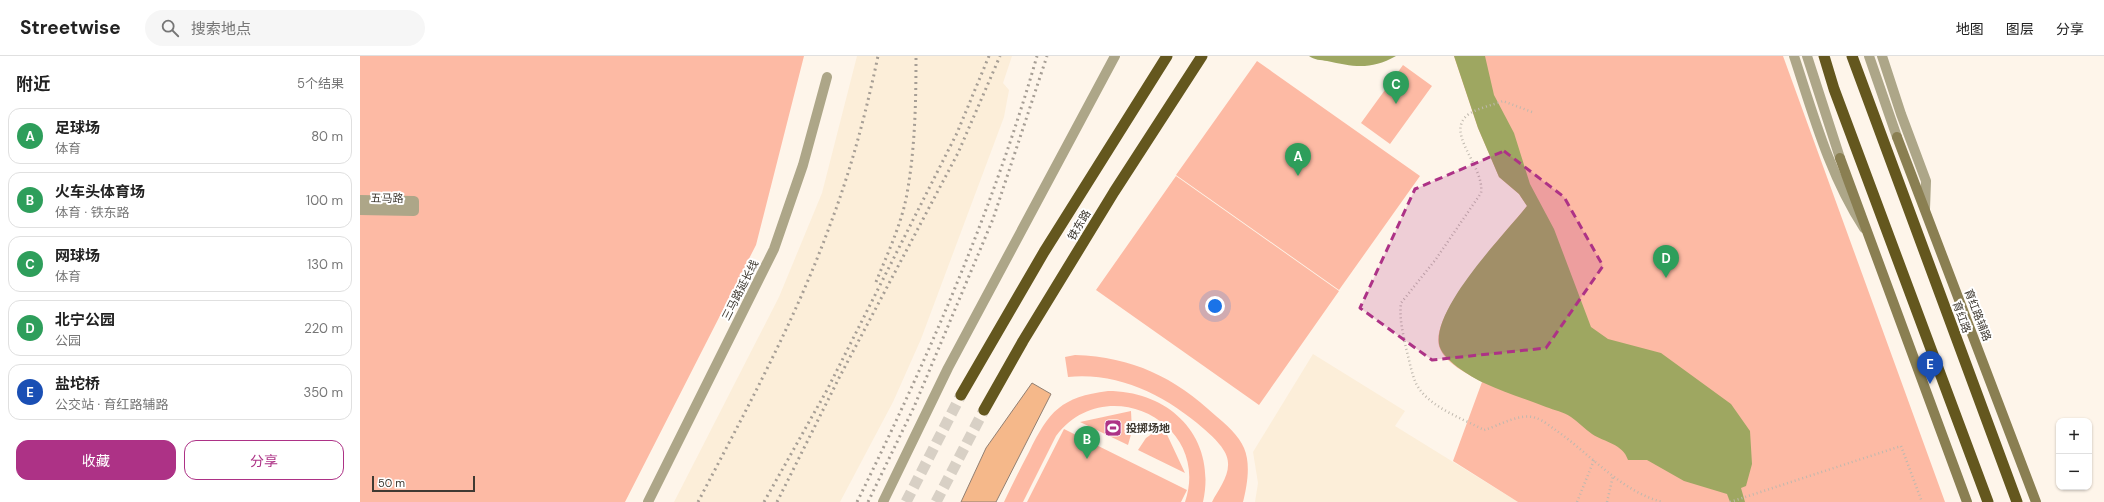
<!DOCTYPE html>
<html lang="zh">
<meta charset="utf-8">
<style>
:root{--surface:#fff;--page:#f6f6f6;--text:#222;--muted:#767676;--line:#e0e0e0;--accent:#ad3286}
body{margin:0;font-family:"DM Sans","Noto Sans SC",sans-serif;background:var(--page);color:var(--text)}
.controls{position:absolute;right:12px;bottom:12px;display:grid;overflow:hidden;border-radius:8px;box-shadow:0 1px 3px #0004}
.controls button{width:36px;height:36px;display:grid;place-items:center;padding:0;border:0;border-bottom:1px solid var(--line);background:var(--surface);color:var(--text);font:20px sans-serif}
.scale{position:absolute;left:12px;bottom:10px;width:103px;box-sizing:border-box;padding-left:4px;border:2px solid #3f3a32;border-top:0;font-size:11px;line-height:14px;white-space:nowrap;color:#3f3a32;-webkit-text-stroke:3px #fff;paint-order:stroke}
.you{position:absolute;left:855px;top:250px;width:14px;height:14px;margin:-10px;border:3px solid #fff;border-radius:50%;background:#1a73e8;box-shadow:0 0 0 6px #1a73e833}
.badge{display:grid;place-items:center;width:26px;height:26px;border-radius:50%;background:var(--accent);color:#fff;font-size:13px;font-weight:700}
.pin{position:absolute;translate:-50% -33px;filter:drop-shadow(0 1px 2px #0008)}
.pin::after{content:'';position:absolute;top:21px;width:14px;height:12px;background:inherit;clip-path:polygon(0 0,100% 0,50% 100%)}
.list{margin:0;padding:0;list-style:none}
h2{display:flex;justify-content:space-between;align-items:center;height:52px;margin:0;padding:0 16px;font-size:17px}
h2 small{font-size:13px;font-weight:400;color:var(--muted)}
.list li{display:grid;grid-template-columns:26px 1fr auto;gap:12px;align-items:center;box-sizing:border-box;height:56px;margin:0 8px 8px;padding:0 8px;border:1px solid var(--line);border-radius:12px}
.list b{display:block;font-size:15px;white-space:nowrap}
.list p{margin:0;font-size:13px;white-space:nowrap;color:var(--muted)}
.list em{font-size:13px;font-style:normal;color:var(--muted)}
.actions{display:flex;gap:8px;padding:12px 16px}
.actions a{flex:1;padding:9px 0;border:1px solid var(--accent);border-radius:12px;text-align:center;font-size:14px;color:var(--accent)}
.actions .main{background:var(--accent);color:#fff}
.icon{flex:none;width:22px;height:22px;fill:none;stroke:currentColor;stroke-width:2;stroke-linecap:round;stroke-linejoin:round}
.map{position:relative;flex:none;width:1744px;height:446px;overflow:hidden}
header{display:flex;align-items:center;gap:24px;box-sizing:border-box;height:56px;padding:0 20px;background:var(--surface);border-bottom:1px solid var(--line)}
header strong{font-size:19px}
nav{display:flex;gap:22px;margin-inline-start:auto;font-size:14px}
.search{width:280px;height:36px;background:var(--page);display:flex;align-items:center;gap:10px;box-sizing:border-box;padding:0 14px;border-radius:22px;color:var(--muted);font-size:15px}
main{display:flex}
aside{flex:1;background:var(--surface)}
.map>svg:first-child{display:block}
.built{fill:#fceed9}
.green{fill:#fdbaa4}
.water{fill:#9ea761}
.building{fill:#f5b88a;stroke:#917f72}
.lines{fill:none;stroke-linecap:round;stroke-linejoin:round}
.trunk-tunnel{stroke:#d8d0c5;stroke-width:11;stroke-dasharray:11 5.5;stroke-linecap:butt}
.path{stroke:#bfb8ae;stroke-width:2.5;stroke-dasharray:1 3;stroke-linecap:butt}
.minor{stroke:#ada688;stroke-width:10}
.tertiary{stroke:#ada688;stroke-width:10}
.secondary{stroke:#8a7f52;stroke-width:10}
.trunk{stroke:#64571e;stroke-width:11}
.rail{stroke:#a69e95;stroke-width:3;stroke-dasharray:2 4;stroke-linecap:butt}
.marked{fill:#ad3286;fill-opacity:0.2;stroke:#ad3286;stroke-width:3;stroke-dasharray:8 5;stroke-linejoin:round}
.labels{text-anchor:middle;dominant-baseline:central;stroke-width:4;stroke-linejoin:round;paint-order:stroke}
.street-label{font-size:11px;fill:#3f3a32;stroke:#fff}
.poi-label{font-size:11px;font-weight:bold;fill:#3f3a32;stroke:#fff;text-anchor:start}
</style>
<header>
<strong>Streetwise</strong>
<div class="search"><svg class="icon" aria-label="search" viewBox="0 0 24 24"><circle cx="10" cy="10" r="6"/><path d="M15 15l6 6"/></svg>搜索地点</div>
<nav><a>地图</a><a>图层</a><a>分享</a></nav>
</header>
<main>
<aside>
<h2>附近<small>5个结果</small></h2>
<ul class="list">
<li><span class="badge" style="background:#2e9e5b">A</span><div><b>足球场</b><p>体育</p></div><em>80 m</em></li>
<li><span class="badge" style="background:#2e9e5b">B</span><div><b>火车头体育场</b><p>体育 · 铁东路</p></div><em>100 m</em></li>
<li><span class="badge" style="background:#2e9e5b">C</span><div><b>网球场</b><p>体育</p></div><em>130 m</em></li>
<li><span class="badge" style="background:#2e9e5b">D</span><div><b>北宁公园</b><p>公园</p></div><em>220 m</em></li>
<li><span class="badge" style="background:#1a4fb4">E</span><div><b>盐坨桥</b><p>公交站 · 育红路辅路</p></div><em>350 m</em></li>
</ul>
<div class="actions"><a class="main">收藏</a><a>分享</a></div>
</aside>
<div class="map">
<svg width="1744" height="446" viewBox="0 0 1744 446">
<rect width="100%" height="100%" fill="#fef5ea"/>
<!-- built -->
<path class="built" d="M497,0H652L643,27L649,34L644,61L561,283L533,346L480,446H314L419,241L462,137Z
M953,298L1045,355L1035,370L1158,446H895L898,427L893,396Z"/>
<!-- green -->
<path class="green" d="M0,0H444L396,189L265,446H0Z
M1094,0H1423L1585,446H1158L1093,405L1122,326C1108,318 1084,307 1079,290C1070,257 1146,176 1167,150L1159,138L1139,121L1118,72Z
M897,5L1060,120L979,234L816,119Z
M1043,9L1072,30L1030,88L1001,67Z
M816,120L979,235L899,349L736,234Z
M715,299C773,301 814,321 856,360C866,368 879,380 884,392C891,408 887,430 883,446H852C858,434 869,421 868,407C868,394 853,381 844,373C806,340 760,316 708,321L705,301Z
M748,335C811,335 857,382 843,446H825C852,366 745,314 696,380L663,446H644C652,429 660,413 669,396C689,355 701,341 748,335Z
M771,355L772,375L768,389L720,366Z
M803,370L825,417L778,394L786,382Z
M704,373L827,434L821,446H667Z"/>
<!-- water -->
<path class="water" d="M949,0H1036C1011,14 994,11 967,5C961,4 954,4 949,0Z
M1094,0H1125L1134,39L1154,77L1170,128L1194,173L1231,271L1248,283L1301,297L1371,348L1390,375L1392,408L1386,430L1381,432L1385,446H1370L1367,438L1324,425L1287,404H1268C1263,388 1244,386 1232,378C1225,373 1218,366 1211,361C1204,356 1194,354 1186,351C1165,343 1144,336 1124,327C1111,321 1081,303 1079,288C1074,250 1143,180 1167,150L1159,138L1139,121L1118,72Z"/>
<!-- building -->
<path class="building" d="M672,327L691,338L636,446H601L626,392Z"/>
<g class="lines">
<!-- trunk-tunnel -->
<path class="trunk-tunnel" d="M546,446L601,339
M576,446L624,354"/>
<!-- path -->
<path class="path" d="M1172,56L1143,45C1133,49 1118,52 1109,58C1083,76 1125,110 1121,137L1076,203L1041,247C1039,262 1043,277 1046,292C1049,303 1051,315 1055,325C1065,350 1102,362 1124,374C1139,370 1160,356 1176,362C1183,364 1191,371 1197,375C1231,399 1261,435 1302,446
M1217,446L1234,404
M1247,446L1253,420
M1370,446L1541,390L1562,446"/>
<!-- minor -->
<path class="minor" d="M1434,0C1453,58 1470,120 1504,172
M1447,0L1480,102
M1509,0L1537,81
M1522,0L1541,58L1566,125L1565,153
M288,446L414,193L443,109L467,21
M523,446L588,312L755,0"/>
<!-- tertiary -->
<path class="tertiary" d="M0,144L54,145V155L0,154"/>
<!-- secondary -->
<path class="secondary" d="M1537,81L1676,446
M1480,102L1607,446"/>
<!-- trunk -->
<path class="trunk" d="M1464,0L1474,33L1628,446
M1492,0L1657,446
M601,339L684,196L807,0
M624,354L663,285L754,136L842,0"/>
<!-- rail -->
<path class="rail" d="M516,226C527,199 540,171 546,143C555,96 556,48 556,0
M338,446C385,356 435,265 470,169C491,114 506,57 518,0
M404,446L467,334L597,77L629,0
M417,446L480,320L598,97L640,0
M497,446C568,302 633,154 677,0
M508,446L554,351L633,163L687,0"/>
</g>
<!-- marked area -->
<path class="marked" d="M1144,95L1204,141L1243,210L1186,292L1072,304L1000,252L1055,133Z"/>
<!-- icons -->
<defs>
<g id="stadium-square" transform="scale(0.9)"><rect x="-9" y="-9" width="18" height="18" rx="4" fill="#ad3286" stroke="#fff"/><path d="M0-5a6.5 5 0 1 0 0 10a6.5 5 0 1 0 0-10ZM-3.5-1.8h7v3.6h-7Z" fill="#fff"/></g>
</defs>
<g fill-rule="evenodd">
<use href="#stadium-square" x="753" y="372"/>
</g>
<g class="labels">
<!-- street labels -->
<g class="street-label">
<text transform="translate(27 142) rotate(1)">五马路</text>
<text transform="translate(719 169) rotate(-59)">铁东路</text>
<text transform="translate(380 234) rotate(-63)">三马路延长线</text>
<text transform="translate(1618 259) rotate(69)">育红路辅路</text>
<text transform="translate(1602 261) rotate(70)">育红路</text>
</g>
<!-- poi labels -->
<g class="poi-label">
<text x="766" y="372">投掷场地</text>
</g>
</g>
</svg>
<div class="controls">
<button>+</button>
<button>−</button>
</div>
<div class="scale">50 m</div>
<div class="you"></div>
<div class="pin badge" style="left:938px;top:120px;background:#2e9e5b">A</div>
<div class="pin badge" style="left:727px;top:403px;background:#2e9e5b">B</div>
<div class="pin badge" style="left:1036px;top:48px;background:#2e9e5b">C</div>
<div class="pin badge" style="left:1306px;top:222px;background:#2e9e5b">D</div>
<div class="pin badge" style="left:1570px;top:328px;background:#1a4fb4">E</div>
</div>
</main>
